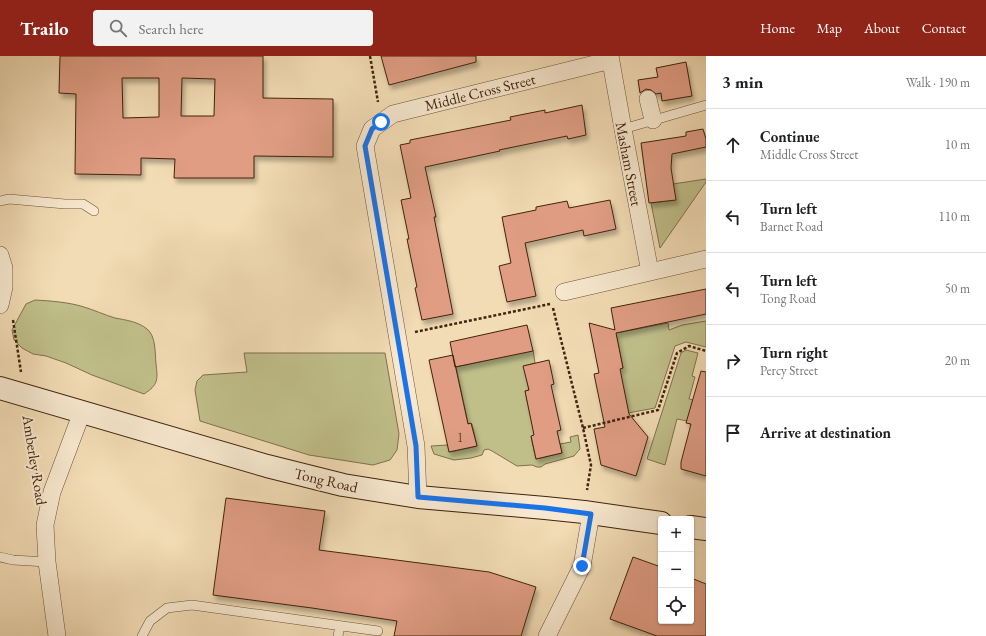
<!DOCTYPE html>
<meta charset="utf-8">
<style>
:root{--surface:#fff;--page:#f2f2f2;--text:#202124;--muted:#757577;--line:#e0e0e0;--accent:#8f2418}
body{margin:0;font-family:"EB Garamond",serif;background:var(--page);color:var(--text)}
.controls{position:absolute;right:12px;bottom:12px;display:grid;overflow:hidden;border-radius:4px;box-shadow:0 1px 3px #0004}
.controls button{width:36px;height:36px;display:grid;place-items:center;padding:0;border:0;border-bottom:1px solid var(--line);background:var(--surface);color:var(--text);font:20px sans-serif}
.stop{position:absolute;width:12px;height:12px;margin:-9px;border:3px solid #1a73e8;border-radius:50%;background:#fff}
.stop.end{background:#1a73e8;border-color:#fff;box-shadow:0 1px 4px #0008}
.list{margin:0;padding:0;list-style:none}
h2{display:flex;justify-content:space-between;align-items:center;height:52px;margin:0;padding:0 16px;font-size:17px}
h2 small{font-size:13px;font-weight:400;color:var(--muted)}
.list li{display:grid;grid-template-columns:26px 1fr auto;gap:12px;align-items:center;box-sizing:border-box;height:72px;padding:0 16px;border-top:1px solid var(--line)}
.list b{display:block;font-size:15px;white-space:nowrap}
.list p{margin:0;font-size:13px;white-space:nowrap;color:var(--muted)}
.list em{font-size:13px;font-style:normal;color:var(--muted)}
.icon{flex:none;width:22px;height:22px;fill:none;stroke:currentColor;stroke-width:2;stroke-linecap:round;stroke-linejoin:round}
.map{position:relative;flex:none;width:706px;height:580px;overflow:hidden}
header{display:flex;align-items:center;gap:24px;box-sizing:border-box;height:56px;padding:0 20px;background:var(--accent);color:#fff}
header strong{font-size:19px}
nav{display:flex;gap:22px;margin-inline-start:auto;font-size:14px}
.search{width:280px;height:36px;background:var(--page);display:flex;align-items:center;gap:10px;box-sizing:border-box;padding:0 14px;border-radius:4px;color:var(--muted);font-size:15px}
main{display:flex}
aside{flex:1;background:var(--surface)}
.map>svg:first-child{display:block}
.green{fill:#c0bf8a;stroke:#80714c}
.building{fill:#e09d84;stroke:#41230d;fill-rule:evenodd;filter:url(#shadow)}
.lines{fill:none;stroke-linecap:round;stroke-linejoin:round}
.service-casing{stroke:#6d5137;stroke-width:10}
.minor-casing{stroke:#6d5137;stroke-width:18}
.secondary-casing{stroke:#41230d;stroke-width:24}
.path{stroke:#41230d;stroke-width:2.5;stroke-dasharray:3 2;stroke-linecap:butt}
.service{stroke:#f7e8cf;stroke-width:9}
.minor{stroke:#f7e8cf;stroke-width:17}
.secondary{stroke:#f7e8cf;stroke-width:22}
.route{stroke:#1a73e8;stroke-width:5}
.labels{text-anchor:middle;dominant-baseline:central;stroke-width:4;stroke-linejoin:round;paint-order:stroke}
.number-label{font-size:13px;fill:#69422b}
.street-label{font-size:15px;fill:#41230d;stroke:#f7e8cf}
</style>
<header>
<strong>Trailo</strong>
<div class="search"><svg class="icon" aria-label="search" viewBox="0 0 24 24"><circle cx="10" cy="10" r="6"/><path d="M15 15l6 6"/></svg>Search here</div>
<nav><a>Home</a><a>Map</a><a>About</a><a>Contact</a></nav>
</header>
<main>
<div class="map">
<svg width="706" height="580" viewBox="0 0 706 580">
<defs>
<filter id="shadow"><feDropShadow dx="2.5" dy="4.5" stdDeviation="2" flood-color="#0004"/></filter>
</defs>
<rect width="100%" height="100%" fill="#f2dcb5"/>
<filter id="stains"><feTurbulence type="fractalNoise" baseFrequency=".005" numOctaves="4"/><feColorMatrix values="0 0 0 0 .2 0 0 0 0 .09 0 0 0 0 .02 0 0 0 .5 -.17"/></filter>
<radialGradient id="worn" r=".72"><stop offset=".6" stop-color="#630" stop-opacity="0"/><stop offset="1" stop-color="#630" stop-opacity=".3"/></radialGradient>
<!-- green -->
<path class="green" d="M706,123V126L660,192L651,147L675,144L673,128Z
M35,244C51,245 68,246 84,251C94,254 105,259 115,262C126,264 139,266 147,273C156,280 155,297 156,308C158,324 158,329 144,338L92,319L66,307L46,300L33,298L22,292L14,284L12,274L26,248Z
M706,265V291L686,286L675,290L655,352L628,357L619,313L623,312L616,277L668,267L669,274L682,269Z
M533,294L535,307L524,310L529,334L525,335L535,379L531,381L536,403L562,397L560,388L571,386L570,381L578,379L580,393L574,400L545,408L541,411H537L532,409L517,410L492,395L488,393L484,394L482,399L471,402L454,404L434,398L431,390L448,389L450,396L477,390L472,368H468L456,311Z
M686,294L698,297L692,320L695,321L689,343L693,344L687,365L677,363L665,409L647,403L681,297Z
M244,297H385L399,378L397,394L390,404L373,409L309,399L200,365L195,334L197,325L203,319L247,316Z"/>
<!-- building -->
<path class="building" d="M60,0H263V42L333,43V101L254,100V122H174L175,103L141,102V119L75,118L76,38L59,37ZM122,22H159V61L123,62ZM182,22L215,23L214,60H181Z
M381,0H476V6L389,29Z
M686,6L692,40L662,45L661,37L656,38L651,34L646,33L640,37L638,24L658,21L656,12Z
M582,49L586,79L568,83L567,80L499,94L500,95L425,111L436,161H434L453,258L422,264L415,232L417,231L407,183H409L401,144L411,142L400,89L410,87V84L511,64L510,61L545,54V57Z
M703,73L706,83V91L672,98L671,112L676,144L649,147L641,87L686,80V76Z
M610,144L616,173L584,180L583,174L525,187L536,240L507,246L499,210L511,207L502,161L536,154V151L567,145L569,152Z
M706,233V258L616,277L623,312L620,313L629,358L648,381L636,420L601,409L594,373L605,371L594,318L599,317L589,267L615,274L611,252Z
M527,269L533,295L455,311L450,286Z
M453,299L468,368L471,367L477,390L449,396L429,304Z
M549,304L554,328L551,329L561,374L557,375L562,397L536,403L531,380L534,379L525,335L529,334L523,310Z
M701,315L706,316V420L681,413V406L691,368L686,367Z
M226,442L325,455L319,494L489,516L536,531L521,580H394L397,565L312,552L213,539Z
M633,501L661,511V565H691V522L706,528V580H657L610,563Z"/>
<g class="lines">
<!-- service casing -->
<g class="service-casing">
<path id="service" d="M623,73L706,49
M0,145L9,143L65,148H83L94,155
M0,501L13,504L47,506
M142,580L150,565L167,552L192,549L378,575
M338,580L340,570"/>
</g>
<!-- minor casing -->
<g class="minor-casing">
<path id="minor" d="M610,0L623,73L650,216
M648,43L653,64
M0,199L4,212V231L0,249
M564,236L706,203
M418,441L416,390L365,90L372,73L393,58L611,4
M57,580L47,506L45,469L52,436L82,356
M547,580L582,510L591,458"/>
</g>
<!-- secondary casing -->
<g class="secondary-casing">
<path id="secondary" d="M0,332L267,410L343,429L418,441L545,452L584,456L661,467
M691,471L706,473"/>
</g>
<!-- path -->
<path class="path" d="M370,0L378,46
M553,252L583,372L591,409L587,434
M13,264L21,316
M415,276L550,248
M28,363L37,419
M583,372L658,354L677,297L689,290L706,295"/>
<!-- service -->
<use href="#service" class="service"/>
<!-- minor -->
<use href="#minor" class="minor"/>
<!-- secondary -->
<use href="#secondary" class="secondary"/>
</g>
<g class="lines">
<!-- route -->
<path class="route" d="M381,66L372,73L365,90L416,390L418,441L545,452L591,458L582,510"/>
</g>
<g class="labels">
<!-- number labels -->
<g class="number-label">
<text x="460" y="381">1</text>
</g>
<!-- street labels -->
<g class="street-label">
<text transform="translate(480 36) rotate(-14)">Middle Cross Street</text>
<text transform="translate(629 108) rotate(79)">Masham Street</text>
<text transform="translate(35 404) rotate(81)">Amberley Road</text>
<text transform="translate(326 424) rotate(13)">Tong Road</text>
</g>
</g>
<rect width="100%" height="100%" filter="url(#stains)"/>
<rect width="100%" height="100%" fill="url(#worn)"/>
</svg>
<div class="controls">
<button>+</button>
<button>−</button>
<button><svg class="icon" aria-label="locate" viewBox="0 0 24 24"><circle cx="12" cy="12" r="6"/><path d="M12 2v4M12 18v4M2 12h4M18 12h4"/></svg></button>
</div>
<div class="stop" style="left:381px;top:66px"></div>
<div class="stop end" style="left:582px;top:510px"></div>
</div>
<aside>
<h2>3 min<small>Walk · 190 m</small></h2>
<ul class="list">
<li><svg class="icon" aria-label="ahead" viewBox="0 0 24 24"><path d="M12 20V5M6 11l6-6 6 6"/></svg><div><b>Continue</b><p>Middle Cross Street</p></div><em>10 m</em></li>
<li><svg class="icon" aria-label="left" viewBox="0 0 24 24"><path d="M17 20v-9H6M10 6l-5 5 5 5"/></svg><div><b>Turn left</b><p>Barnet Road</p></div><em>110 m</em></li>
<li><svg class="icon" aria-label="left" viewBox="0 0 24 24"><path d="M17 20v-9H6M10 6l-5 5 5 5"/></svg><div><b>Turn left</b><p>Tong Road</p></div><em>50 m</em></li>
<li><svg class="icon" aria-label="right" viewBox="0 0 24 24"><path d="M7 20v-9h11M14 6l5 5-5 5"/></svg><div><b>Turn right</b><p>Percy Street</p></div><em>20 m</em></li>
<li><svg class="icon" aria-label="arrive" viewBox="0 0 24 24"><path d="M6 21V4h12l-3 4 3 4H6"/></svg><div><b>Arrive at destination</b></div></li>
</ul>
</aside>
</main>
